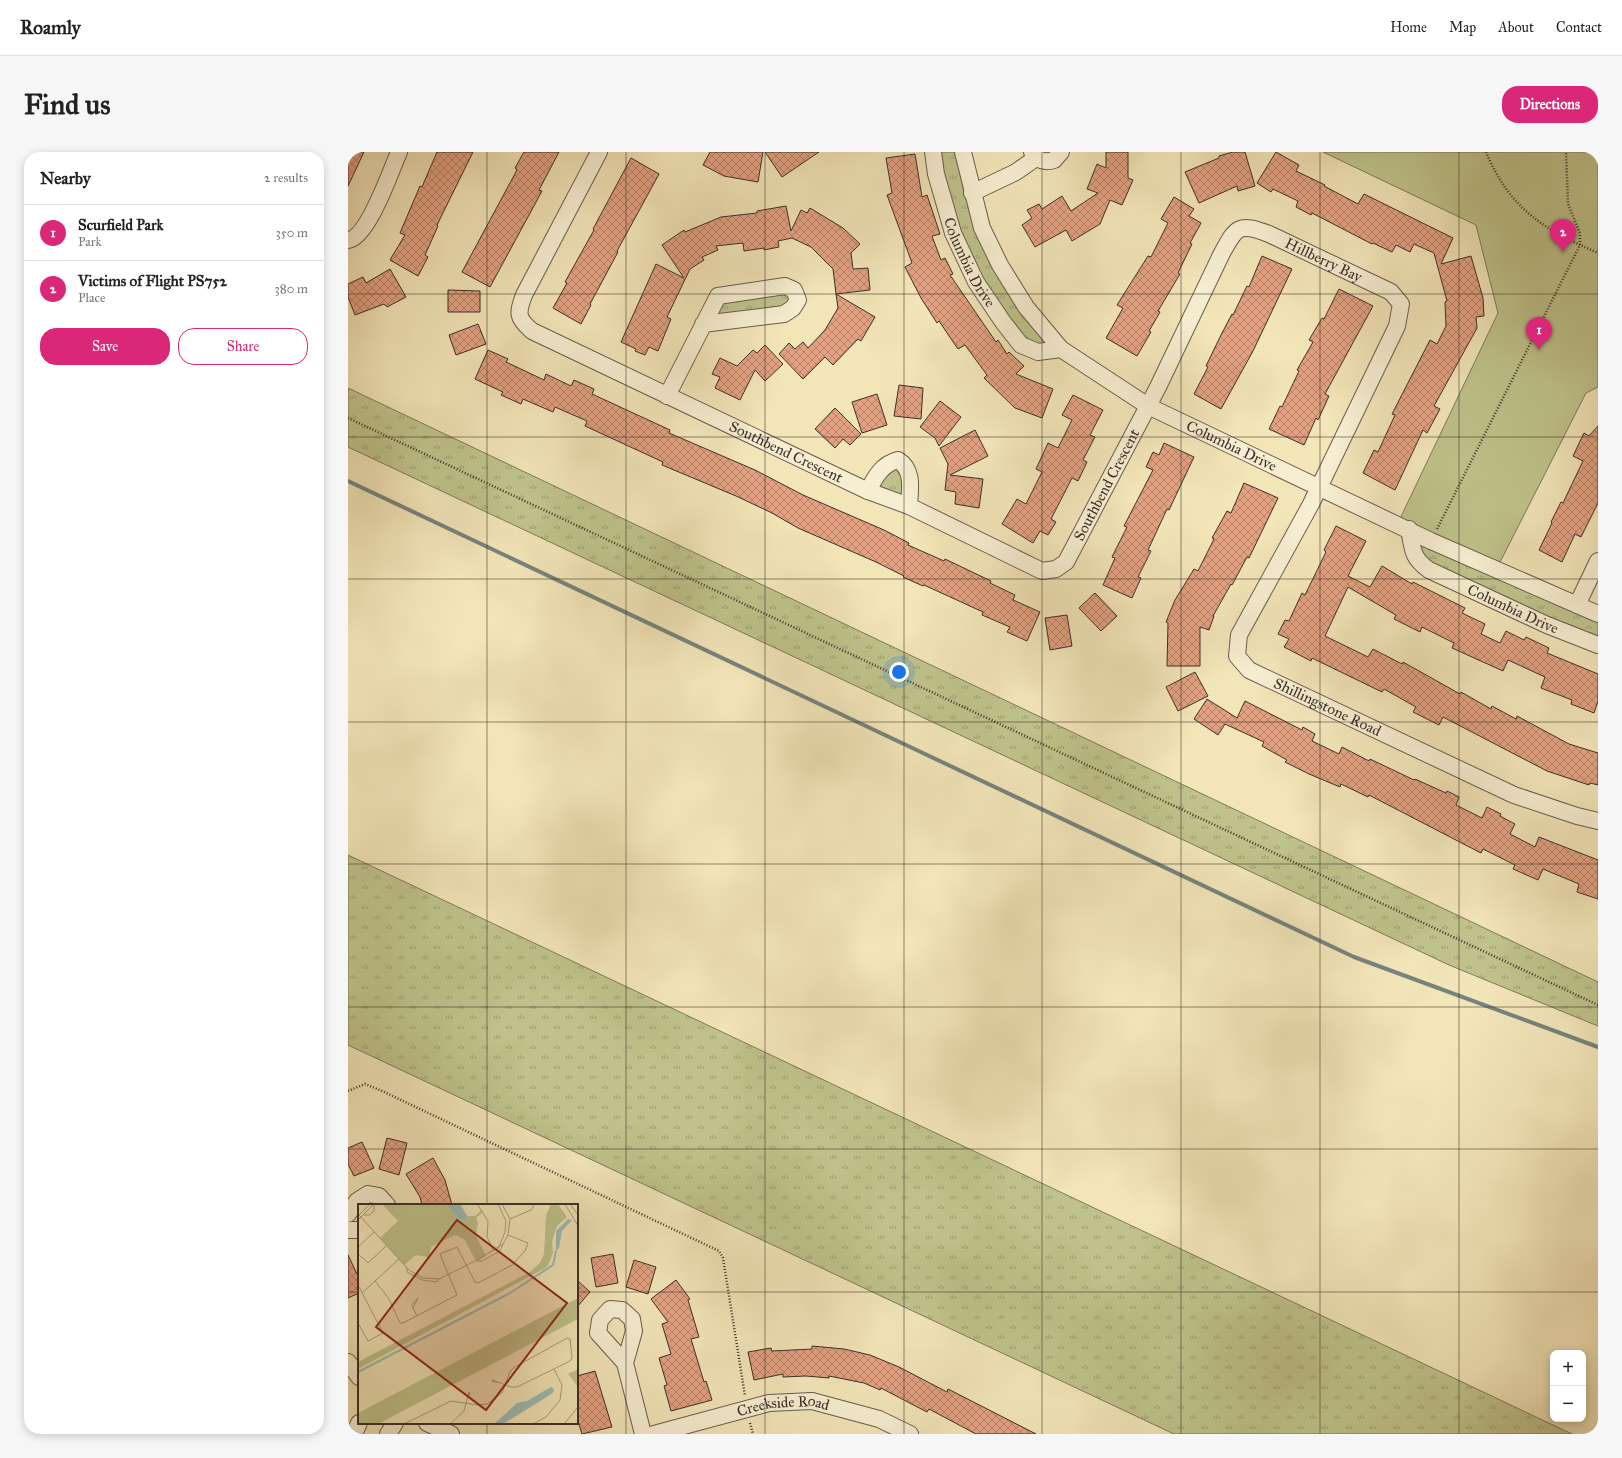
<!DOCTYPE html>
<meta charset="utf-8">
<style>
:root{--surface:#fff;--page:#f6f6f6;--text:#222;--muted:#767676;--line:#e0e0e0;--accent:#db2777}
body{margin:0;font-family:"IM FELL Great Primer",serif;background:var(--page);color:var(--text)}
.controls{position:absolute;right:12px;bottom:12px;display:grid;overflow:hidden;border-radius:8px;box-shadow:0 2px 10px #0003}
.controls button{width:36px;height:36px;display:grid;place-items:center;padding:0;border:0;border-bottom:1px solid var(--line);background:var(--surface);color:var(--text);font:20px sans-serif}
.you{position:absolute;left:551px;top:520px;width:14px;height:14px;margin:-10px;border:3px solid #fff;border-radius:50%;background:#1a73e8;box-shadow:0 0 0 6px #1a73e833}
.badge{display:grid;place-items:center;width:26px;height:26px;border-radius:50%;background:var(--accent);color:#fff;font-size:13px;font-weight:700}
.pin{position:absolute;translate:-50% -33px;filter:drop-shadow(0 1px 2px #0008)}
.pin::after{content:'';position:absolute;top:21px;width:14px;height:12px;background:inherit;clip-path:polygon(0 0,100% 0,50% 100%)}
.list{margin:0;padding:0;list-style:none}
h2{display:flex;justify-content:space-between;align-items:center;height:52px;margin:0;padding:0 16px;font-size:17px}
h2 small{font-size:13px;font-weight:400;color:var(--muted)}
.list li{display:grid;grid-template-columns:26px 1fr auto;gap:12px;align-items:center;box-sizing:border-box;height:56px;padding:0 16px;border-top:1px solid var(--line)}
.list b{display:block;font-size:15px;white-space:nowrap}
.list p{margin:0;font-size:13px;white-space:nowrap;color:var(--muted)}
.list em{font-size:13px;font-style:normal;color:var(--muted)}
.actions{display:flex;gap:8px;padding:12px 16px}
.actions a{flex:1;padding:9px 0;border:1px solid var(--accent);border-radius:16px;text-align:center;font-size:14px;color:var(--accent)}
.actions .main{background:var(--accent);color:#fff}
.map{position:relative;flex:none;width:1250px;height:1282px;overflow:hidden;border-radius:16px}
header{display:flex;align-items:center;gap:24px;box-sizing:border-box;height:56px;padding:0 20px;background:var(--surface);border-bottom:1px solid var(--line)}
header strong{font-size:19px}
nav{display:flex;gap:22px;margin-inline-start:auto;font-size:14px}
.intro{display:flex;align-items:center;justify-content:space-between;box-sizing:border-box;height:96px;padding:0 24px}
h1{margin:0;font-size:28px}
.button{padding:10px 18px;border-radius:16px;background:var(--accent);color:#fff;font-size:14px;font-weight:700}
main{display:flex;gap:24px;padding:0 24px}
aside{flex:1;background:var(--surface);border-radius:16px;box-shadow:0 2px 10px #0003}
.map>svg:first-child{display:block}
.grass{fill:url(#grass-tufts);stroke:#7e795a}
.green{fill:#bfc38b;stroke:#7e795a}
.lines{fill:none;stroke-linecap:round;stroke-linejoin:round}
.stream{stroke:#76847e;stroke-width:4}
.building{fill:url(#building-cross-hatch);stroke:#3c2f29}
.minor-casing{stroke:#6a5c4d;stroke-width:18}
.path{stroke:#3c2f29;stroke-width:2.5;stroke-dasharray:1 2;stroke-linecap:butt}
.minor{stroke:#f7eed1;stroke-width:16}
.grid{fill:none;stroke:#3c2f29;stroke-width:1;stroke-opacity:0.55}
.labels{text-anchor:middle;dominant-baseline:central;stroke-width:4;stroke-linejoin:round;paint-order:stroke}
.street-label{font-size:15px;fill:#3c2f29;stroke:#f7eed1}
.inset-river{fill:none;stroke:#9dbdb7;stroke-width:2}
.inset-road{fill:none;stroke:#a99c7f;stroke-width:1}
.view{fill:#8f2418;fill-opacity:0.15;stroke:#8f2418;stroke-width:2}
.inset-edge{fill:none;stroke:#3c2f29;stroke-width:2}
</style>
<header>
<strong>Roamly</strong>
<nav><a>Home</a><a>Map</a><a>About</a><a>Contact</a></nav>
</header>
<div class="intro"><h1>Find us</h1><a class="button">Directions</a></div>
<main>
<aside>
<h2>Nearby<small>2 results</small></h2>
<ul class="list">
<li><span class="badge">1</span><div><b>Scurfield Park</b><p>Park</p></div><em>350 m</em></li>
<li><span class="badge">2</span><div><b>Victims of Flight PS752</b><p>Place</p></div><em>380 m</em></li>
</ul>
<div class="actions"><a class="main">Save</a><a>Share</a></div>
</aside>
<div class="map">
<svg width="1250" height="1282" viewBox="0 0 1250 1282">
<defs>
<pattern id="grass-tufts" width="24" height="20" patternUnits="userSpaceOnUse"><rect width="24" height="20" fill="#bfc38b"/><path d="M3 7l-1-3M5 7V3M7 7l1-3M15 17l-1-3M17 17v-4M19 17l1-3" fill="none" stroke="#9c9f72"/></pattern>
<pattern id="building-cross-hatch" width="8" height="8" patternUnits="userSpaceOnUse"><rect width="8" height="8" fill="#e3a181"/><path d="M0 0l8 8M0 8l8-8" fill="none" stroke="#b9846a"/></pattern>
</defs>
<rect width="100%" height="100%" fill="#f2e5b8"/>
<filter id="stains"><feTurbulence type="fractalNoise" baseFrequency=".005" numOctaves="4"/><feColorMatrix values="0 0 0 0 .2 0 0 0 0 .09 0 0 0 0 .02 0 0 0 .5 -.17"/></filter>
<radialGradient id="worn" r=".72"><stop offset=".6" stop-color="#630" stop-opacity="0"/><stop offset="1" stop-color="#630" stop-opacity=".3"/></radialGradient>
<!-- grass -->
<path class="grass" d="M585,0H615L634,76L713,197L690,200L628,130Z
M437,134L445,156L355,172L370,144Z
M0,236L1250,830V874L1101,813L0,295Z
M550,308L561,354L520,339Z
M1072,384L1250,465V493L1073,416Z
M0,703L1224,1282H826L0,893Z"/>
<!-- green -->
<path class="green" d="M975,0H1250V235L1238,241L1147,420L1049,373L1150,161L1128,73Z"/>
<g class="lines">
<!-- stream -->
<path class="stream" d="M0,329L1006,805L1250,895"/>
</g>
<!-- building -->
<path class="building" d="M0,0H16L0,34Z
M89,0H125L89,73L90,74L77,103L80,105L70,124L42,108L57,83L52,81L72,34L74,35Z
M176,0H211L191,38L194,39L142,135L114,120L169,18L167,16Z
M362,0H415L410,30L376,24L355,13Z
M417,0H471L434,25Z
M758,0H780V26L785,28L774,53L762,48L752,72L724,89L718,78L687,95L674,73L684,66L679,58L691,52L694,57L714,44L723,59L750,41L739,37L749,12L758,16Z
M885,0H897L907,34L890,39L889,34L851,51L837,20L871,6V4Z
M928,0L951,13L948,19L977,33L976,34L1010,52L1016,42L1105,86L1093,112L1123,104L1135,146L1136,164L1128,165L1129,176L1086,254L1092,257L1079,281L1075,278L1047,338L1015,321L1026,298L1030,300L1047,263L1044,262L1082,188L1089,192L1098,174L1097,150L1099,149L1086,101L1066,92L1062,100L1048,93L1044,100L1025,91L1024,92L964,61L963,63L948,55L950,49L925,37L923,40L909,31Z
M567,2L574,45L579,43L592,82L584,84L593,108L597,106L605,122L602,123L648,190L650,188L659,202L661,200L676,214L668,222L705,237L694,266L667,256L636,226L639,223L617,193L610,197L591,169L589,171L573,146L557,115L564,111L539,43L544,41L538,6Z
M283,6L311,22L269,99L270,100L242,152L243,153L233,172L205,156L219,131L217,130L246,78L245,77Z
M826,45L846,57L841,64L853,71L842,91L844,92L830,121L832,122L810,159L812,160L801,179L803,180L789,204L758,186L775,156L769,153L800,104L803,105L820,71L813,67Z
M438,54L443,79L453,58L459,61L462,56L495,76L512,92L503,101L505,117L520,116L522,138L488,142L485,117L463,95L444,86L430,89L431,95L416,98V96L396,99L395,91L368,94L370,98L354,105L356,108L342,117L319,165L323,167L310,199L301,195L297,203L287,199L288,197L273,190L308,112L336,126L314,93L336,78L337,80L373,65L409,61V59Z
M914,104L944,117L905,199L873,257L846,242L860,215L858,214L873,183L884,162L885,163L899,134L901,135Z
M42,117L58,145L39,155L36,152L7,163L0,145V132L15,125L18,131Z
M991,137L1025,154L977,242L981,244L970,268L968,266L956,293L921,277L932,254L934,255L951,219L949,218L965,190L961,188L974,166L976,167Z
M100,138L132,139V160H100Z
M488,142L527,165L513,189L510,187L485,213L477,205L455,227L431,202L441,191L447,197L455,190L460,196L477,178L490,156Z
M130,172L138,192L108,203L101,183Z
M417,193L435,212L417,229L407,218L392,248L367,236L372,225L364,222L372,206L389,214L405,198L409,201Z
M140,198L160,207L158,210L196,228L198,222L223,234L226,228L246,237L244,242L322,278L321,281L407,318L455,343L536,378L561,391L560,393L596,409L597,407L643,429L642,431L667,443L665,448L692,460L679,489L659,480L662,475L634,463L635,460L576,433L575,434L555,425L556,424L528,410L450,376L424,361L388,344L314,313L315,310L237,274L239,269L207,255L205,260L175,247L173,252L153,243L155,240L127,227Z
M551,233L575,236L573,267L546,264Z
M529,242L539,273L514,281L504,250Z
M725,243L755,258L742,283L747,285L735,308L739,310L730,329L724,326L703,367L708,370L700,383L692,379L685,391L654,372L669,347L678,352L694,320L688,317L700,291L710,296L724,268L714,263Z
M592,249L613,265L591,294L587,286L572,275Z
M487,256L513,282L502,293L495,287L487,296L467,277Z
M1250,274V351L1233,385L1227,382L1214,410L1191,398L1204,371L1203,370L1213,350L1215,351L1235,309L1225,304L1236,281L1241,284Z
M627,278L640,304L602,323L635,327L631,356L607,352L608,340L597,338L600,312L592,296Z
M816,291L846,305L821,358L819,357L800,398L803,399L790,425L793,426L784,446L755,433L767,406L764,405L779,375L776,374L805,318L798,315L805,300L811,303Z
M896,331L930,346L901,406L899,405L884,433L883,432L865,464H866L861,478L852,475V514H819L820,471L818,470L827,448L846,417L850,419L866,387L864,386L879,359L883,361Z
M988,374L1018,389L1000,424L1022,435L1034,414L1064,432L1065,430L1117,456L1114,461L1137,472L1133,482L1152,491L1158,479L1176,488L1178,485L1201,496L1199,501L1250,522V549L1246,561L1223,552L1224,548L1193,536L1197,525L1160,508L1155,519L1104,496L1106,491L1074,475L1072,480L1046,467L1048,463L1000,435L977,484L1020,505L1025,497L1054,512L1055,510L1112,542L1113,540L1143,557L1144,554L1168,567L1169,564L1221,592L1250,601V633L1242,631L1241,633L1199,619L1095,565L1091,573L1065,560L1068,555L1036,537L1034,540L964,506L963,509L936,495L941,487L930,482L937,468L941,469L954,441L957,443L978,400L976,398Z
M747,441L769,464L753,479L731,456Z
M719,463L724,494L702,498L697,466Z
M847,520L860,544L830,559L818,535Z
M859,547L889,566L897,549L954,578L955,575L967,582L964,589L991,602L994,595L1021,609L1022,607L1066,628L1067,627L1098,641L1099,639L1111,645L1108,653L1134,666L1139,655L1153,662L1152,664L1167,672L1162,682L1187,695L1191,685L1250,708V747L1229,740L1231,732L1195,717L1190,728L1165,717L1167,713L1135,697L1133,701L1021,643L1020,645L993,632L992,635L961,622L937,610L939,608L914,594L916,590L877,572L870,583L846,567Z
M39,986L59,991L51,1023L31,1017Z
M14,990L26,1016L6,1024L0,1012V996Z
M85,1006L97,1028L104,1053H74L72,1045L58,1022Z
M265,1102L270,1131L248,1135L243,1106Z
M0,1103L11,1126V1141L0,1146Z
M286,1108L308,1115L300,1142L278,1135Z
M229,1128L242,1140L229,1155Z
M328,1128L342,1147L340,1148L351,1185L343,1187L356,1230L358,1229L364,1248L323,1259L316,1234L319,1233L311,1206L323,1202L314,1172L320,1170L303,1147Z
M464,1194L496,1197L522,1203L551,1215L599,1240L600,1237L688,1282H628L581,1257L579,1260L533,1236L532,1238L516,1231L481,1224V1226L458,1224L435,1225V1222L406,1228L400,1200L423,1196L424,1199L464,1197Z
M247,1219L264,1275L234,1282L229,1266V1224Z"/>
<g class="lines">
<!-- minor casing -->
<g class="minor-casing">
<g id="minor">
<path id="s1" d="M251,0L176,143C169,162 169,166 184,179L520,339L561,354L694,419L708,417L718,410L810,235L873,103C888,75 890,70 921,82L1043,140L1053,152L1049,174L963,352L891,483L889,504L901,518L1166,643L1229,664L1250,669"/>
<path id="s2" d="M585,0L588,22L605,81L628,130L655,170L673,193L690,200L713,197"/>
<path id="s3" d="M615,0L634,76L652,113L678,155L713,197L800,254L1083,389L1250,462"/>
<path d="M684,0C690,9 696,11 706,8L713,0"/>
<path d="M624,41L668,20L688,6"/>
<path d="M0,88C20,86 43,18 51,0"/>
<path d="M319,244L370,144L437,134L446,138L450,148L445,156L436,162L355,172"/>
<path d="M520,339C527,325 534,312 550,308C566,318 562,337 561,354"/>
<path id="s4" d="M1061,377C1065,397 1063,405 1081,418L1199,473L1250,493"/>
<path d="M1229,453L1250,409"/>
<path d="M0,1062L9,1049L20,1042L31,1044L39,1053"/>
<path d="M0,1078H11"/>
<path d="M0,1210L11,1225"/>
<path d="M277,1211L250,1181L252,1168L262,1157L274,1158L284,1167L286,1179L277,1211L295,1282"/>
<path d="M79,1271L103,1282"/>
<path d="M6,1282L11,1271"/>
<path d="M40,1282L47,1271"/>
<path id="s5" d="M306,1282L421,1251L464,1249L531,1267L562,1282"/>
</g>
</g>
<!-- path -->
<path class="path" d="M1138,0C1162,57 1195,77 1250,101
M0,266L1250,853
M1089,377L1232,93V81L1220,52L1218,0
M0,939L17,932L34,939L371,1099L375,1106L397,1244
M402,1271L405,1282"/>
<!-- minor -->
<use href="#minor" class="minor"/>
</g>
<!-- grid -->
<path class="grid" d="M139,0V1053M278,0V1282M417,0V1282M556,0V1282M694,0V1282M833,0V1282M972,0V1282M1111,0V1282M0,142H1250M0,285H1250M0,427H1250M0,570H1250M0,712H1250M0,855H1250M0,997H1250M0,1140H11M229,1140H1250M139,1271V1282"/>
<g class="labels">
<!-- street labels -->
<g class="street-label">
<text stroke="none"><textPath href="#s1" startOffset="1260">Hillberry Bay</textPath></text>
<text stroke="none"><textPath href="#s2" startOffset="117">Columbia Drive</textPath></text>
<text stroke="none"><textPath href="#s3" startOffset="420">Columbia Drive</textPath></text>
<text stroke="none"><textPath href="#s1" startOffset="484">Southbend Crescent</textPath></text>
<text stroke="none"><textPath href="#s1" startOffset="880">Southbend Crescent</textPath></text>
<text stroke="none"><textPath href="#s4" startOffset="140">Columbia Drive</textPath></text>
<text stroke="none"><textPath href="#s1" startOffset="1846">Shillingstone Road</textPath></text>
<text stroke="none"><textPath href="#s5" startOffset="133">Creekside Road</textPath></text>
</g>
</g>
<!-- overview -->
<g transform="translate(10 1052)">
<rect width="220" height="220" fill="#f2e5b8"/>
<path d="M193,0H200L209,13L199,22L194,37L195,49L189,63L0,165V158L172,68L182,59L186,50L188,11ZM220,94V115L20,220H0V209Z" fill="#bfc38b"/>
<path d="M220,165V183L210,170Z" fill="#bfc38b"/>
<path d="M24,0H88L100,15L108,16L109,12H117L124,6L125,8L118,14L120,19L118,32L128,52L118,57L106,35L97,31L73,43L71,53L58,51L46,61L22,34L40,17Z" fill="#bfc38b"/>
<path d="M88,0H102L109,12L108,16L100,15ZM210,15L214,16L204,27L201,44L198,47V27ZM193,183L196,185L195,189L145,220H136L159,199L169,197Z" fill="#9dbdb7"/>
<path class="inset-river" d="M0,168L152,89L195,61L198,47"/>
<path class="inset-road" d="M119,0L130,17L129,33L136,47M207,0L220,22M212,0L220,11M1,11L51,66L65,74L81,75L121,55L145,40L150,31L152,15L144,0M6,11H11L16,7V0M0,12L12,0M152,15L173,6L177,0M0,16L16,0M0,43L16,28M140,45L147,28L148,17L140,0M0,50L10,59L28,42M119,57H124L142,47L145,40M49,64V68L64,76L78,78L81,75M17,77L31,95L42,119H45L99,91L82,50L99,43L117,78L120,79L154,61L167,47L170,39L150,31M0,81L25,129L10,137L0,119M4,89L41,55M55,104L60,94L54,101L55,104L59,112M46,220L93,197L120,201L129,200L144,189L147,181L151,170L152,168L155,164L209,134L212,135L214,154L212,157L159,183H153L147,181L140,178H135L134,176L140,178M92,220L106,207L111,188L112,190L109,194M175,220L188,213L202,196L204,181L196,165M206,220L220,203"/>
<path class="view" d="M99,16L209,99L128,206L18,123Z"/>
<rect width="220" height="220" class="inset-edge"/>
</g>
<rect width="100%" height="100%" filter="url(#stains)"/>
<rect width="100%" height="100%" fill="url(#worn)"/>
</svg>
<div class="controls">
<button>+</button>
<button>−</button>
</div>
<div class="you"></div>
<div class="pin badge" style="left:1191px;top:198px">1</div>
<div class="pin badge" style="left:1215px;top:100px">2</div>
</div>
</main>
